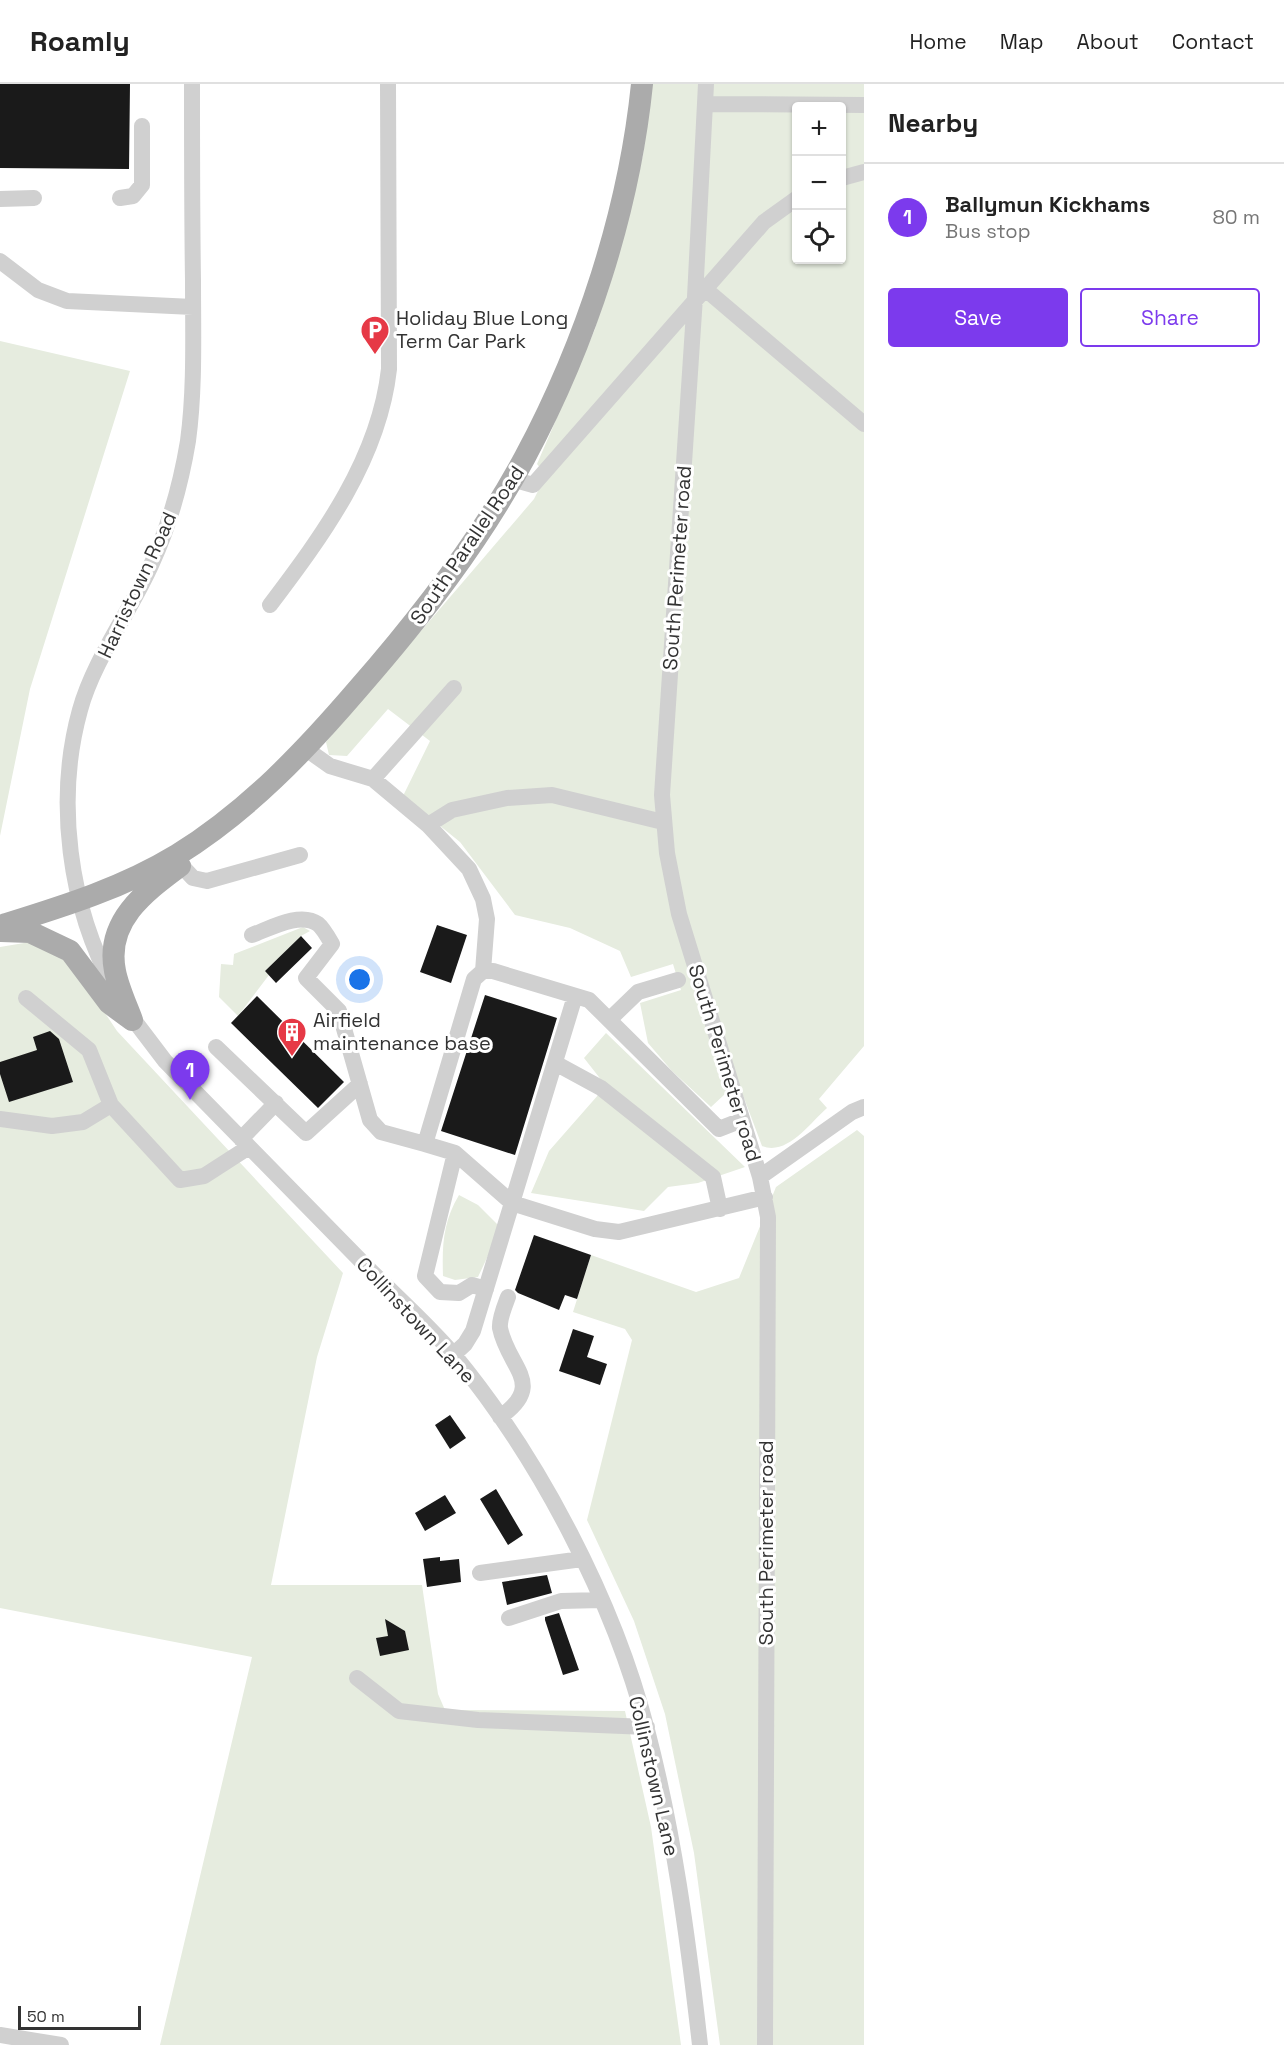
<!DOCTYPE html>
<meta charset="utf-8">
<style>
:root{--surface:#fff;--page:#f2f2f2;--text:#222;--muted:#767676;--line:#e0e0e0;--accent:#7c3aed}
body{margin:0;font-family:"Space Grotesk",sans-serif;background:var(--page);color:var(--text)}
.controls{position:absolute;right:18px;top:18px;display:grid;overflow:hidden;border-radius:6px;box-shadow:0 2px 4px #0004}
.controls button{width:54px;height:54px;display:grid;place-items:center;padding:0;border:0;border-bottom:2px solid var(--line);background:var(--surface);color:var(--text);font:30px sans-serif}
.scale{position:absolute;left:18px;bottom:15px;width:123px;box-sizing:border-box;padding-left:6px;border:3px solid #333;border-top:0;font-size:16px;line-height:21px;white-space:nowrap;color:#333;-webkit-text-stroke:4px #fff;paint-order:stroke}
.you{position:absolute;left:360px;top:896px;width:21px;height:21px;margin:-15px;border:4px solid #fff;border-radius:50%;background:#1a73e8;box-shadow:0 0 0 9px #1a73e833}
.badge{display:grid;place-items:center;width:39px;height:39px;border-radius:50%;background:var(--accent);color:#fff;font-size:20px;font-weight:700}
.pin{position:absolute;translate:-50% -50px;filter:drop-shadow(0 2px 3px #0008)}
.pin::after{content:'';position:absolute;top:32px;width:21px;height:18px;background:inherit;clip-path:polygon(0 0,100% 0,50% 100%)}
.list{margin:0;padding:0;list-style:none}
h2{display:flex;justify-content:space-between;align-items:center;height:78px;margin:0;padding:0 24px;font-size:26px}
h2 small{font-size:20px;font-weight:400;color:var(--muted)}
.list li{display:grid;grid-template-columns:39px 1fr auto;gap:18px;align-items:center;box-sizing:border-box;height:108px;padding:0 24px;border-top:2px solid var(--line)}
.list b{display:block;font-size:22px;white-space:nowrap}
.list p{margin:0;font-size:20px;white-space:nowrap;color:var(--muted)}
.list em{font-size:20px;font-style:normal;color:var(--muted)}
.actions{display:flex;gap:12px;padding:18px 24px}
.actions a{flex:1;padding:14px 0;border:2px solid var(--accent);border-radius:6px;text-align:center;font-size:21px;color:var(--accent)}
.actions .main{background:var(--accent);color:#fff}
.icon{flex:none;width:33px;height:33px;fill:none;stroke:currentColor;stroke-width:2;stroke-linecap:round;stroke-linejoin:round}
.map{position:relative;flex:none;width:864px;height:1961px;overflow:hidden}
header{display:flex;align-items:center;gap:36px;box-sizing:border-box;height:84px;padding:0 30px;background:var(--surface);border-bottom:2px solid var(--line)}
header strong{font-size:28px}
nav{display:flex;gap:33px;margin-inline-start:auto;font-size:21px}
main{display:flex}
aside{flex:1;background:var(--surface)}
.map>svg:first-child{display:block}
.green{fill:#e6ecdf;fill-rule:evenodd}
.building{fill:#1a1a1a}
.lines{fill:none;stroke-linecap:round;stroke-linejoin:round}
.minor{stroke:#d0d0d0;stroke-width:16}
.major{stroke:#ababab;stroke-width:22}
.labels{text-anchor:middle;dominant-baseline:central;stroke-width:6;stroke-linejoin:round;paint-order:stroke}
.poi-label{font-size:20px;fill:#333;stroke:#fff;text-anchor:start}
.street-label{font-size:20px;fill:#333;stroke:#fff}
</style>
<header>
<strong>Roamly</strong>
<nav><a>Home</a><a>Map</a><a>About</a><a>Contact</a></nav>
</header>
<main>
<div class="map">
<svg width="864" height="1961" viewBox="0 0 864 1961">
<rect width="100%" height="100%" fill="#fff"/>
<!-- green -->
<path class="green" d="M652,0H864V962L819,1015L827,1024C809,1040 787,1072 762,1062L738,998L711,1023L672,987L648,959L640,919L681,906L673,880L631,893L620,867L570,844L515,831L460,758L403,712L430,657L388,625L347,672L329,671L326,658L534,415L546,391L537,380L595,245L643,71ZM796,22H842V176H796Z
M0,257L130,287L30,605L0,752Z
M303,843L310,847L301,852L265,887L269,891L238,932L219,913L221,880L233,881L234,870Z
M36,857L65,869L117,947L343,1189L317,1273L271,1501H422L438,1610L445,1626L625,1627L651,1743L681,1961H160L252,1573L0,1524V863Z
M606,949L745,1083L698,1099L668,1103L644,1127L531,1109L549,1067L606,1002L584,974Z
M857,1046L864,1052V1961H720L694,1769L665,1630L634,1537L587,1436L632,1256L625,1245L573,1228L591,1171L696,1208L739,1194L776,1103Z
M459,1111L478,1121L501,1144L478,1193L455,1196L443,1192C442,1161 443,1138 459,1111Z"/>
<!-- building -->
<path class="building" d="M0,0H130L129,85L0,84Z
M437,841L467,851L451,899L420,888Z
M301,852L312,864L276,899L265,887Z
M485,911L557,934L515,1071L441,1047Z
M257,912L344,998L318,1024L231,939Z
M50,947L59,955L73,998L9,1018L0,990V978L37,966L33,953Z
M534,1151L591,1171L577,1215L565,1211L559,1226L518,1209L515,1206Z
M573,1245L594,1252L587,1273L607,1280L600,1301L559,1287Z
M450,1331L466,1354L450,1365L435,1341Z
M496,1405L523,1451L508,1461L480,1415Z
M445,1411L456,1429L425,1447L415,1429Z
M440,1473V1477L459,1475L461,1498L427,1503L423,1475Z
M547,1491L552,1509L507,1521L502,1498Z
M559,1529L579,1586L563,1591L545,1536V1533Z
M385,1535L405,1547L409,1566L380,1572L376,1554L388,1552Z"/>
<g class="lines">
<!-- minor -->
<path class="minor" d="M706,0L695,213L662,711L667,769L679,830L760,1093L768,1133L765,1961
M705,20L864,21
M842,94L864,88
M120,114L133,112L142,101V42
M0,115L34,114
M0,177L38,206L67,217L193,223
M704,204L864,340
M512,395L533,401L764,138L796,115
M270,521C323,451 379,375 389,285L388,0
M306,665L330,682L373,695L428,741L469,785L483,815L487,835L483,887
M373,695L454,604
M428,741L452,726L507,714L552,711L663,738
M181,781L193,794L207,797L300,771
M252,851C269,845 300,827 318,840C323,844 328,853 332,860L306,894L339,927L370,1036L381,1048L425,1060L474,895L483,887H493L589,916L719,1045L742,1036
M114,904C69,823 55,716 80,626C94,575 131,527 152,479C170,440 181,399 188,357C195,305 193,250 193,197C192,132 192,66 192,0
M26,914L89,966L111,1021L180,1096L204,1092L249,1063
M127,927L165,977C230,1043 295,1110 360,1176C391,1208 426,1238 454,1271C539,1374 614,1517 647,1646C674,1749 688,1855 700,1961
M609,936L638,908L678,896
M216,963L306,1049L360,1000
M555,979L601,1004L713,1093L720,1125
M0,1035L52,1042L83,1038L111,1021
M241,1055L276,1019
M425,1060L455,1069L512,1119L595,1145L619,1148L765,1113
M455,1069L425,1192L440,1208L459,1209L472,1201L486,1205
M760,1093L852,1028L864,1023
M453,1271L465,1260L473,1247L575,912
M500,1333C547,1300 508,1284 500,1244C499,1235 505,1221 508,1213
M480,1489L582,1475
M509,1534L561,1517L601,1516
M357,1594L399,1627L478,1636L647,1643
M0,1951L61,1961"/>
<!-- major -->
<path class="major" d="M0,842C61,823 121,805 177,771C248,727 304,668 358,605C421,533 480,457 525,373C586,259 629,128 642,0
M1,847L30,848L70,867L109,919L132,936
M132,936C126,920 118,903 115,887C105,837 145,808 180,782"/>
</g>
<!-- icons -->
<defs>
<g id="parking-pin" transform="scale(1.5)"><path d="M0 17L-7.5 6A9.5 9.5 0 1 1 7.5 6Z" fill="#e63946" stroke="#fff"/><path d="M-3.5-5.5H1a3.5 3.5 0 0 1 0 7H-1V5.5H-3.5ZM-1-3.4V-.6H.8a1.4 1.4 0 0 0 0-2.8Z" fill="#fff"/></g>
<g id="building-pin" transform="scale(1.5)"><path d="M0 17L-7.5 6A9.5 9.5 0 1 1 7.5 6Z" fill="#e63946" stroke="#fff"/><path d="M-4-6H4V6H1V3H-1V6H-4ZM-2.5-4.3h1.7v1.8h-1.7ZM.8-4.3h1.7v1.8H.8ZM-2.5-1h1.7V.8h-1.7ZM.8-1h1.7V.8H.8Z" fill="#fff"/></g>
</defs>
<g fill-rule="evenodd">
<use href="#parking-pin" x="375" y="246"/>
<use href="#building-pin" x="292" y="948"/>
</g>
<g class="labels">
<!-- poi labels -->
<g class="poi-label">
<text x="396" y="234">Holiday Blue Long<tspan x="396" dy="23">Term Car Park</tspan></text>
<text x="313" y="936">Airfield<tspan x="313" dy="23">maintenance base</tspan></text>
</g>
<!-- street labels -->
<g class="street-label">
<text transform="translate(467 461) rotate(-56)">South Parallel Road</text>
<text transform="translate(677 484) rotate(-86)">South Perimeter road</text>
<text transform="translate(137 501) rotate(-65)">Harristown Road</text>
<text transform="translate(725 979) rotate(73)">South Perimeter road</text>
<text transform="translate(416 1236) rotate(47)">Collinstown Lane</text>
<text transform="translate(766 1459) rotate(-90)">South Perimeter road</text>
<text transform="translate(654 1692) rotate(77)">Collinstown Lane</text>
</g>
</g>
</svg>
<div class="controls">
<button>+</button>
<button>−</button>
<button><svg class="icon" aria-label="locate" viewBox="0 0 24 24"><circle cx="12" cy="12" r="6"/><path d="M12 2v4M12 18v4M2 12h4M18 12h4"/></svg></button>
</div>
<div class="scale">50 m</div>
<div class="you"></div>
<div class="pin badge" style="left:190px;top:1016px">1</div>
</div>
<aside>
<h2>Nearby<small></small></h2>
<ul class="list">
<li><span class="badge">1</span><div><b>Ballymun Kickhams</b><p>Bus stop</p></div><em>80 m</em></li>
</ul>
<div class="actions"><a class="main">Save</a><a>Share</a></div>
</aside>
</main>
